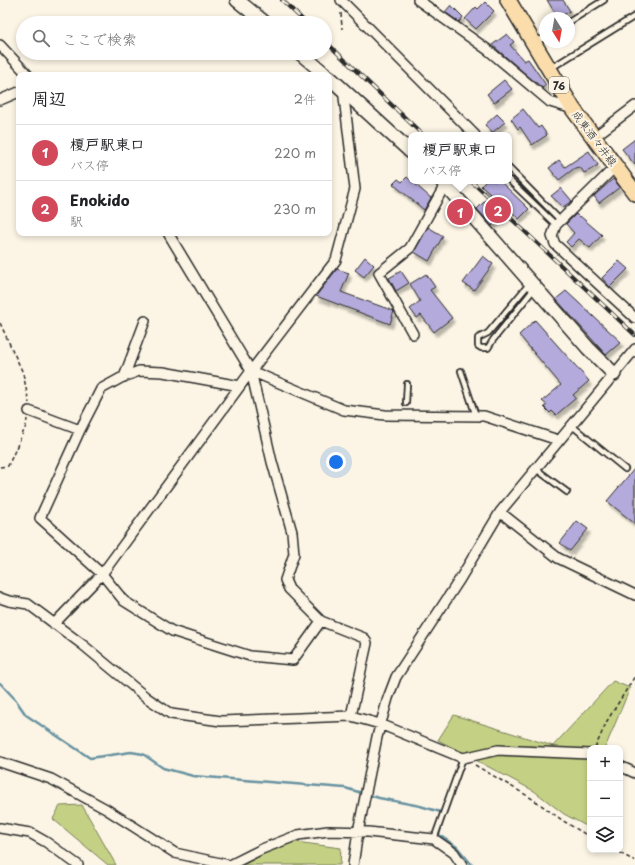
<!DOCTYPE html>
<html lang="ja">
<meta charset="utf-8">
<style>
:root{--surface:#fff;--page:#f6f6f6;--text:#202124;--muted:#757577;--line:#e0e0e0;--accent:#d1495b}
body{margin:0;font-family:"Playpen Sans","Klee One",sans-serif;background:var(--page);color:var(--text)}
.controls{position:absolute;right:12px;bottom:12px;display:grid;overflow:hidden;border-radius:8px;box-shadow:0 2px 6px #0003}
.controls button{width:36px;height:36px;display:grid;place-items:center;padding:0;border:0;border-bottom:1px solid var(--line);background:var(--surface);color:var(--text);font:20px sans-serif}
.compass{position:absolute;left:539px;top:12px;width:36px;height:36px;border-radius:50%;background:var(--surface);box-shadow:0 2px 6px #0003;rotate:169deg}
.you{position:absolute;left:336px;top:462px;width:14px;height:14px;margin:-10px;border:3px solid #fff;border-radius:50%;background:#1a73e8;box-shadow:0 0 0 6px #1a73e833}
.badge{display:grid;place-items:center;width:26px;height:26px;border-radius:50%;background:var(--accent);color:#fff;font-size:13px;font-weight:700}
.pin{position:absolute;translate:-50% -50%;border:2px solid #fff;box-shadow:0 1px 4px #0006}
.popup{position:absolute;left:408px;top:132px;width:104px;height:52px;box-sizing:border-box;display:grid;place-content:center;border-radius:8px;background:var(--surface);filter:drop-shadow(0 1px 3px #0005);font-size:13px;white-space:nowrap;color:var(--muted)}
.popup b{font-size:15px;color:var(--text)}
.popup::after{content:'';position:absolute;left:50%;top:100%;margin-left:-8px;border:8px solid transparent;border-top-color:var(--surface)}
.list{margin:0;padding:0;list-style:none}
h2{display:flex;justify-content:space-between;align-items:center;height:52px;margin:0;padding:0 16px;font-size:17px}
h2 small{font-size:13px;font-weight:400;color:var(--muted)}
.list li{display:grid;grid-template-columns:26px 1fr auto;gap:12px;align-items:center;box-sizing:border-box;height:56px;padding:0 16px;border-top:1px solid var(--line)}
.list b{display:block;font-size:15px;white-space:nowrap}
.list p{margin:0;font-size:13px;white-space:nowrap;color:var(--muted)}
.list em{font-size:13px;font-style:normal;color:var(--muted)}
.icon{flex:none;width:22px;height:22px;fill:none;stroke:currentColor;stroke-width:2;stroke-linecap:round;stroke-linejoin:round}
.map{position:relative;flex:none;width:635px;height:865px;overflow:hidden}
.search{position:absolute;background:var(--surface);box-shadow:0 2px 6px #0003;left:16px;top:16px;width:316px;height:44px;display:flex;align-items:center;gap:10px;box-sizing:border-box;padding:0 14px;border-radius:22px;color:var(--muted);font-size:15px}
.panel{position:absolute;background:var(--surface);box-shadow:0 2px 6px #0003;left:16px;top:72px;width:316px;height:164px;border-radius:8px}
.map>svg:first-child{display:block}
.green{fill:#c4d185;stroke:#787e58}
.lines{fill:none;stroke-linecap:round;stroke-linejoin:round}
.stream{stroke:#6792a1;stroke-width:2.5}
.building{fill:#b4aadb;stroke:#2b2b2b;filter:url(#shadow)}
.lane-casing{stroke:#2b2b2b;stroke-width:8}
.street-casing{stroke:#2b2b2b;stroke-width:12}
.secondary-casing{stroke:#2b2b2b;stroke-width:16}
.primary-casing{stroke:#2b2b2b;stroke-width:18}
.path{stroke:#2b2b2b;stroke-width:1.5;stroke-dasharray:4 3;stroke-linecap:butt}
.lane{stroke:#fcf5e5;stroke-width:4.5}
.street{stroke:#fcf5e5;stroke-width:9}
.secondary{stroke:#fcf5e5;stroke-width:13}
.primary{stroke:#fbddab;stroke-width:15}
.rail-casing{stroke:#2b2b2b;stroke-width:4}
.rail{stroke:#fcf5e5;stroke-width:2.5;stroke-dasharray:8;stroke-linecap:butt}
.path-bridge{stroke:#2b2b2b;stroke-width:1.5;stroke-dasharray:4 3;stroke-linecap:butt}
.labels{text-anchor:middle;dominant-baseline:central;stroke-width:4;stroke-linejoin:round;paint-order:stroke}
.shield{fill:#fcf5e5;stroke:#6a6863;stroke-width:1}
.shield-label{font-size:10px;font-weight:bold;fill:#2b2b2b}
.street-label{font-size:11px;fill:#2b2b2b;stroke:#fcf5e5}
</style>
<div class="map">
<svg width="635" height="865" viewBox="0 0 635 865">
<defs>
<filter id="shadow"><feDropShadow dx="2.5" dy="4.5" stdDeviation="1" flood-color="#0004"/></filter>
</defs>
<rect width="100%" height="100%" fill="#fcf5e5"/>
<filter id="ink" filterUnits="userSpaceOnUse"><feTurbulence type="fractalNoise" baseFrequency=".025" numOctaves="2"/><feDisplacementMap in="SourceGraphic" scale="8" xChannelSelector="R" yChannelSelector="G"/><feConvolveMatrix kernelMatrix="1 2 1 2 8 2 1 2 1" color-interpolation-filters="sRGB"/></filter>
<g filter="url(#ink)">
<!-- green -->
<path class="green" d="M613,681L630,688L605,748H590V828L564,814L534,791L438,740L454,715L553,746Z
M82,805L116,865H108L53,819L60,806Z
M288,841L341,848L340,865H243Z"/>
<g class="lines">
<!-- stream -->
<path class="stream" d="M0,683L15,699L26,715L90,758L131,752L143,754L163,768L193,776L345,788L379,798L420,806L444,813
M442,823L439,835L457,847L472,865"/>
</g>
<!-- building -->
<path class="building" d="M547,0H563L570,11L558,18Z
M485,2L494,11L476,29L465,19L476,7L478,9Z
M451,5L463,17L459,22L445,12Z
M507,34L514,42L510,45L524,61L528,59L546,85L542,88L492,45Z
M504,80L512,89L494,103L487,94Z
M523,109L538,128L541,126L547,135L532,145L520,127L518,129L511,119Z
M497,114L505,122L492,133L485,125Z
M635,139V165L622,149Z
M589,151L598,165L590,170L584,173L580,167L575,168L559,180L549,168L559,160L565,167Z
M407,177L431,198L424,210L393,184L398,179L402,182Z
M613,179L620,187L599,203L594,196Z
M486,181H500L529,209L519,219L509,209L492,226L477,209L491,195L481,186Z
M561,188L572,201L563,207L551,196Z
M576,214L579,217L580,216L602,235L590,248L579,239L571,247L566,242L574,233L566,224Z
M428,227L443,236L429,261L414,252Z
M483,256L493,264L474,290L463,283Z
M365,257L374,265L364,277L355,270Z
M619,261L628,269L610,287L602,278Z
M337,269L349,273L341,292L394,311L390,324L316,296Z
M401,271L409,283L396,291L389,278Z
M426,274L435,287L430,290L452,318L434,332L421,315L417,318L410,309L420,301L410,284Z
M566,291L621,342L606,355L556,299Z
M535,320L589,381L573,395L576,398L556,415L552,411L550,413L544,407L547,405L542,401L561,385L519,335Z
M635,468V524L607,501Z
M577,521L588,529L570,551L560,543Z"/>
<g class="lines">
<!-- lane casing -->
<g class="lane-casing">
<path id="lane" d="M569,22L604,0
M536,42L545,37
M551,68L635,16
M509,168L560,220
M509,180L556,225
M530,283L488,333L478,338V346L481,348H488L493,340L534,289
M461,371L476,416
M406,403L407,384
M571,425L625,469
M536,469L567,492
M434,839L463,758"/>
</g>
<!-- street casing -->
<g class="street-casing">
<path id="street" d="M341,0L475,135
M418,0L488,50L550,102L573,109
M0,45L28,75
M0,100L19,92
M594,137L635,106
M616,166L556,225L552,236L555,244L635,318
M168,233L251,371L272,462L292,532L294,554L285,580L289,589L321,621L364,638L367,643L351,716
M413,334L379,273L410,248L445,185
M251,371L344,410L385,415L484,416L558,440
M124,377L145,321
M29,411L80,430L101,389L121,378L139,371L163,372L240,386
M80,430L40,518L102,574L124,601L172,631L250,656L293,660L321,621
M500,512L558,558L635,595
M0,598L9,601L28,604L83,645L147,698L171,714L221,721L351,716L380,724L463,758L498,750L590,754
M54,624L102,574L251,371L336,260L355,189L343,89
M0,762L51,779L106,809L175,853L229,865
M620,766L635,773
M0,828L30,833L46,842L78,865
M230,865L262,849L298,835L328,831L368,832L434,839L454,853L462,865
M353,865L358,832L377,737L388,698L396,677L460,579L500,512L635,349"/>
</g>
<!-- secondary casing -->
<g class="secondary-casing">
<path id="secondary" d="M237,0L265,23
M300,53L326,75
M329,77L411,152
M442,181L588,348L614,374"/>
</g>
<!-- primary casing -->
<g class="primary-casing">
<path id="primary" d="M508,0L573,109L635,193"/>
</g>
<!-- path -->
<path class="path" d="M341,13L342,29
M498,195L510,206
M485,210L497,220
M0,323L23,373L29,403
M0,467L8,466L26,426L27,419
M595,748L607,721L635,676
M475,765L531,798L565,822L590,837
M614,850L635,861"/>
<!-- lane -->
<use href="#lane" class="lane"/>
<!-- street -->
<use href="#street" class="street"/>
<!-- secondary -->
<use href="#secondary" class="secondary"/>
<!-- primary -->
<use href="#primary" class="primary"/>
<!-- rail casing -->
<g class="rail-casing">
<path id="rail" d="M282,0L306,23
M325,41L423,135
M471,181L635,335"/>
</g>
<!-- rail -->
<use href="#rail" class="rail"/>
<!-- path-bridge -->
<path class="path-bridge" d="M485,210L498,195"/>
</g>
</g>
<g class="labels">
<!-- shield labels -->
<rect class="shield" x="549" y="77" width="20" height="16" rx="3"/>
<g class="shield-label">
<text x="559" y="85">76</text>
</g>
<!-- street labels -->
<g class="street-label">
<text transform="translate(595 138) rotate(53)">成東酒々井線</text>
</g>
</g>
</svg>
<div class="controls">
<button>+</button>
<button>−</button>
<button><svg class="icon" aria-label="layers" viewBox="0 0 24 24"><path d="M12 4l9 5-9 5-9-5zM3 14l9 5 9-5"/></svg></button>
</div>
<svg class="compass" viewBox="-18 -18 36 36"><path d="M0-13l5 13h-10z" fill="#e53935"/><path d="M0 13l5-13h-10z" fill="#757577"/></svg>
<div class="you"></div>
<div class="pin badge" style="left:460px;top:212px">1</div>
<div class="popup"><b>榎戸駅東口</b>バス停</div>
<div class="pin badge" style="left:498px;top:210px">2</div>
<div class="search"><svg class="icon" aria-label="search" viewBox="0 0 24 24"><circle cx="10" cy="10" r="6"/><path d="M15 15l6 6"/></svg>ここで検索</div>
<section class="panel">
<h2>周辺<small>2件</small></h2>
<ul class="list">
<li><span class="badge">1</span><div><b>榎戸駅東口</b><p>バス停</p></div><em>220 m</em></li>
<li><span class="badge">2</span><div><b>Enokido</b><p>駅</p></div><em>230 m</em></li>
</ul>
</section>
</div>
